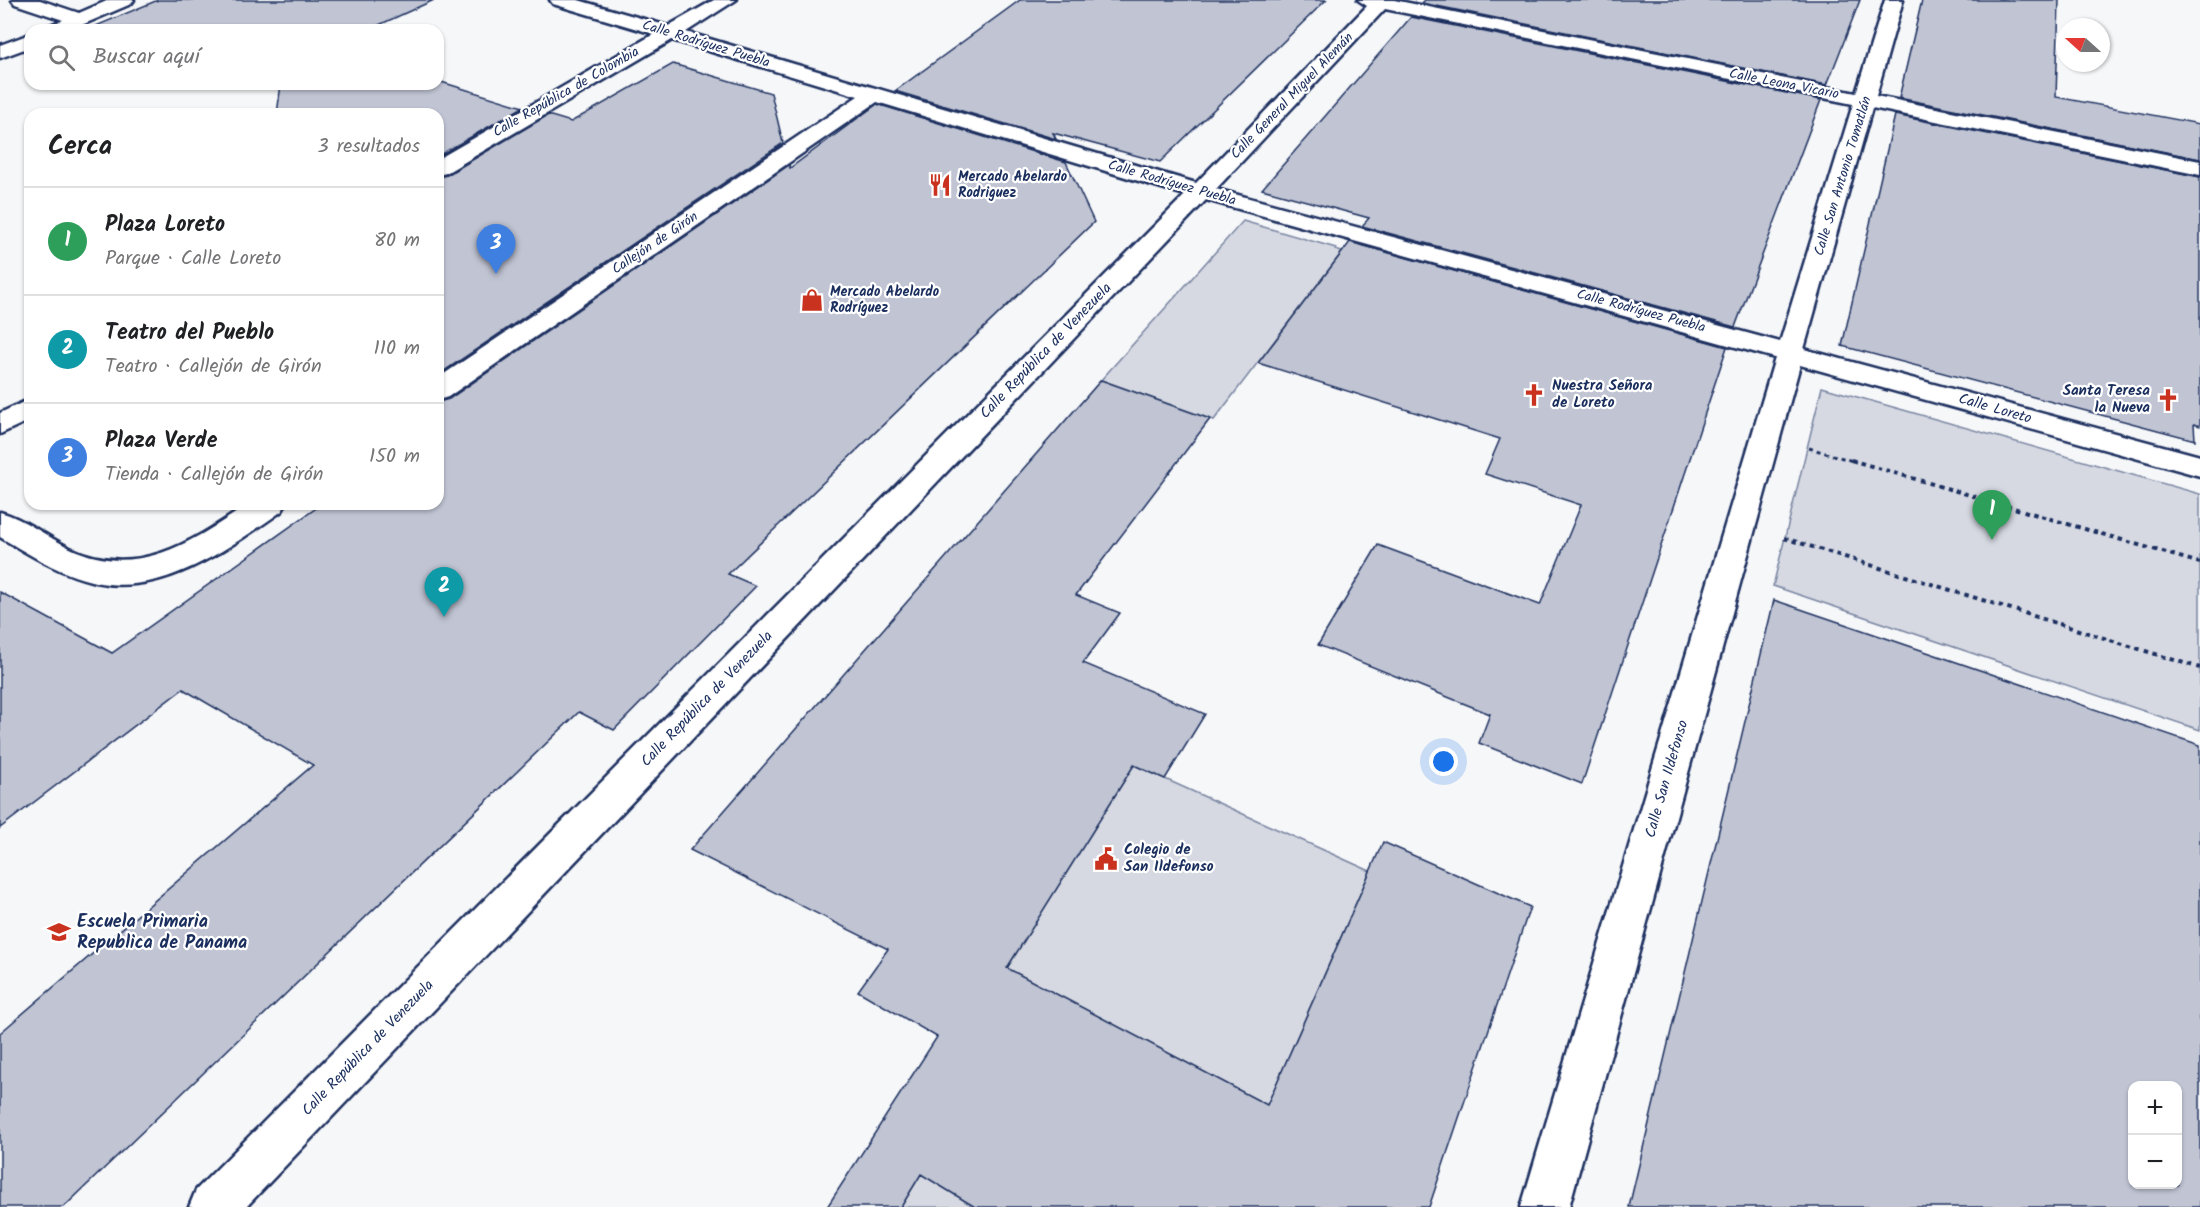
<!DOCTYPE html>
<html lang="es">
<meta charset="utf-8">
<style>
:root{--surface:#fff;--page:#f2f2f2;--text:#202124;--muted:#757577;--line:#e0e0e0;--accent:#d93025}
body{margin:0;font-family:Kalam,sans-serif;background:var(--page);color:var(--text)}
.controls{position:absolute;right:18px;bottom:18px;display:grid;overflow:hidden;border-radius:12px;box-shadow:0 2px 4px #0004}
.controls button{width:54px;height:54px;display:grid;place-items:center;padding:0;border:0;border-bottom:2px solid var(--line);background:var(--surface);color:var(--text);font:30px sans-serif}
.compass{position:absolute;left:2056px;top:18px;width:54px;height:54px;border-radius:50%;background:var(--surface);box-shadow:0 2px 4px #0004;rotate:291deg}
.you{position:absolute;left:1444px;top:762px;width:21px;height:21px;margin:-15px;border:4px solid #fff;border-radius:50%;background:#1a73e8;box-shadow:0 0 0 9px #1a73e833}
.badge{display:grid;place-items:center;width:39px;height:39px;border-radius:50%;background:var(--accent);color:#fff;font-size:20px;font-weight:700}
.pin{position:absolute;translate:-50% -50px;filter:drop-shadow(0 2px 3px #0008)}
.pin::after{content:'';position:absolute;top:32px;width:21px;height:18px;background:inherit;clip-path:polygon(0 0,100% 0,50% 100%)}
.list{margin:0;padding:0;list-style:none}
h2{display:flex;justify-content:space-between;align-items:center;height:78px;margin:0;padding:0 24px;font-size:26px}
h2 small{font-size:20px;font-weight:400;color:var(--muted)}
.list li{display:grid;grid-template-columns:39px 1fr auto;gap:18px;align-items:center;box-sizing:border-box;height:108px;padding:0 24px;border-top:2px solid var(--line)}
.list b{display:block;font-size:22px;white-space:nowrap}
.list p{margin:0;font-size:20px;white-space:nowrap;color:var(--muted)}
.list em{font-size:20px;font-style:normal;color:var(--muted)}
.icon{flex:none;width:33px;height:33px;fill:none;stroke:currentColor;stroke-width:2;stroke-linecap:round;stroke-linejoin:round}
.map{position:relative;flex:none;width:2200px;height:1207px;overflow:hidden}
.search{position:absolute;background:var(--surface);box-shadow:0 2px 4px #0004;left:24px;top:24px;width:420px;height:66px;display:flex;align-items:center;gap:15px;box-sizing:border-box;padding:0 21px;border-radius:18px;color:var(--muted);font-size:22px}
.panel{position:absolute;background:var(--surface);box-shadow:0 2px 4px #0004;left:24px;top:108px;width:420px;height:402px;border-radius:18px}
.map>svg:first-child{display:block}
.green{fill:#d6d9e2;stroke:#7884a0;stroke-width:1.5}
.building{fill:#c0c4d3;stroke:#1b2f5e;stroke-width:1.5;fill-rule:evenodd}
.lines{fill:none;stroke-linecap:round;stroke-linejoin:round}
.minor-casing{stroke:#1b2f5e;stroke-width:5}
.path-far1{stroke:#1b2f5e;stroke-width:3;stroke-dasharray:4 4;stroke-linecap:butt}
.path{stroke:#1b2f5e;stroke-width:4;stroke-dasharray:4.5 4.5;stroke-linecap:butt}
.minor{fill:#fff;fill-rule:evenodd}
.labels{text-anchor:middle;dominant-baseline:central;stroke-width:4.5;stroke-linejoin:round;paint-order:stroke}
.far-street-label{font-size:14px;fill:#1b2f5e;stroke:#fff}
.far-poi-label{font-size:14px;font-weight:bold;fill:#1b2f5e;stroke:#fff;text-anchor:start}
.street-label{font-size:15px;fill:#1b2f5e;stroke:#fff}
.poi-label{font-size:15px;font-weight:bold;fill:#1b2f5e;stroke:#fff;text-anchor:start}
.near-poi-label{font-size:18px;font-weight:bold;fill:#1b2f5e;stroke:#fff;text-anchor:start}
</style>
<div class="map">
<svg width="2200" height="1207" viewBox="0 0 2200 1207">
<rect width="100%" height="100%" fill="#f6f7f9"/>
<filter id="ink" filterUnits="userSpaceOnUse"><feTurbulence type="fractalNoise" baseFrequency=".0167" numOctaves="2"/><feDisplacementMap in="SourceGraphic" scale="12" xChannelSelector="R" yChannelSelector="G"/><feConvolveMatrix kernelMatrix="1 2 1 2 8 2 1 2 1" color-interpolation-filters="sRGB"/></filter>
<g filter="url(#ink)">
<!-- green -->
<path class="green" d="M1243,221L1336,248L1335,250L1342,252L1214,420L1101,380Z
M1822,387L2200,494V730L1773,586Z
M1134,765L1370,871L1267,1105L1007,968Z
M921,1174L975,1207H901Z"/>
<!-- building -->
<path class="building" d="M158,0H434L368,30H98L91,28Z
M1020,0H1326L1160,162L1053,133L1056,139L895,91Z
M1425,0H1860L1827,85L1422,3Z
M1922,0H2059L2056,97L2200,124V159L1899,98Z
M1411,17L1821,100L1735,327L1362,226L1369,218L1262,189Z
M673,64L771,93L783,143L438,375V177L447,175L548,115L571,122Z
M438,81L523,107L438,156V114H277L281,84H438Z
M877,104L1066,162L1094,222L728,574L756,586L614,730L579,712L64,1207H0V1033L313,765L183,689L0,828V592L112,653L322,504H438V402L449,399L789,165L790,168Z
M1895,115L2200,177V426L2194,424L2195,440L1842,346Z
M1350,242L1727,347L1582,784L1479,743L1490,714L1318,645L1378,545L1540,605L1581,505L1485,474L1500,439L1258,363Z
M1101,380L1210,419L1076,595L1120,613L1083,663L1205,714L1165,779L1134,765L1007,968L1267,1105L1383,842L1530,907L1429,1207H975L921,1174L901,1207H827L937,1037L858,991L888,949L690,850Z
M1774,600L2200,745V1207H1629ZM2133,1086H2178V1185H2133Z"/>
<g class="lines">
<!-- minor casing -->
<g class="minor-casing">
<path id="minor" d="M12,0H40L79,13L109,0H134L131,4L70,30H45L47,26L63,20L15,4Z
M550,0H578L668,26L714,0H736L686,32L1196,183L1367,6L1358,0H1394L1856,93L1885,0H1903L1876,96L2200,161V175L1872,108L1804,349L2200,456V476L1800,365L1569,1207H1521L1775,358L1206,200L246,1207H189L196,1190L1185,195L877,102L448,397L438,400V378L858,96L672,40L446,173L438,175V159L654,34L553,4ZM1385,9L1853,104L1780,342L1216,189Z
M30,34V47L0,58V45Z
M30,399V420L0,434V413Z
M249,504H286L282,511C229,548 163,597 95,582C60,574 30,555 0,537V512C25,519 47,537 70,548C138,580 193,541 249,504Z"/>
</g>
<!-- path-far1 -->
<path class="path-far1" d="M1809,448L1856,462"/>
<!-- path -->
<path class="path" d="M1851,460L2200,563
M1784,538L2200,668"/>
<!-- minor -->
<use href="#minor" class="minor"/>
</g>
</g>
<!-- icons -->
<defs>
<g id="restaurant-bare" transform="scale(1.8)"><path d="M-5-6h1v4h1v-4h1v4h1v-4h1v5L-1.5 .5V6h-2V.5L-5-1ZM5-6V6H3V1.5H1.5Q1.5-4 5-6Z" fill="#c8321e" stroke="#fff" stroke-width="2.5" paint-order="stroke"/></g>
<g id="shop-bare" transform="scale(1.8)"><path d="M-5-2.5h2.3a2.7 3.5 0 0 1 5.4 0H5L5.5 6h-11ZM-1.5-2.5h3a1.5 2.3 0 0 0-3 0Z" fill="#c8321e" stroke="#fff" stroke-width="2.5" paint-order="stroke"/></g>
<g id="church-bare" transform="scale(1.8)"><path d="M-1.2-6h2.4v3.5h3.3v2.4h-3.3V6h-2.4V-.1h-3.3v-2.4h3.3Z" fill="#c8321e" stroke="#fff" stroke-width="2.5" paint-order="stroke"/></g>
<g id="civic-bare" transform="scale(1.8)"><path d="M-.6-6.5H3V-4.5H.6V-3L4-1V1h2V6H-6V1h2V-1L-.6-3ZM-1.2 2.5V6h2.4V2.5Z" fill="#c8321e" stroke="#fff" stroke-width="2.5" paint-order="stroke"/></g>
<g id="school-bare" transform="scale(1.8)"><path d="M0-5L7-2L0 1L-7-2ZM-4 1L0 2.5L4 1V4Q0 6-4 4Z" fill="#c8321e" stroke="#fff" stroke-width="2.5" paint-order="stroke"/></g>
</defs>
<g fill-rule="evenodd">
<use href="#restaurant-bare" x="940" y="185"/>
<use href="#shop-bare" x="812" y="300"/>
<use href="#church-bare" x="1534" y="395"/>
<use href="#church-bare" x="2168" y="400"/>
<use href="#civic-bare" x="1106" y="859"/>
<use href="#school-bare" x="59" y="932"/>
</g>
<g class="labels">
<!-- far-street labels -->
<g class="far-street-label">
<text transform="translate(706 44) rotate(17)">Calle Rodríguez Puebla</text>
<text transform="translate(1784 84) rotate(11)">Calle Leona Vicario</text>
<text transform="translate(566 92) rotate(-30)">Calle República de Colombia</text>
<text transform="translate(1292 96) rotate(-46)">Calle General Miguel Alemán</text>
<text transform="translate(1843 176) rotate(-73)">Calle San Antonio Tomatlán</text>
<text transform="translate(1172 183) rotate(16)">Calle Rodríguez Puebla</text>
<text transform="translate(655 243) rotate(-34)">Callejón de Girón</text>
<text transform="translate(1641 311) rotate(15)">Calle Rodríguez Puebla</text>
</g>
<!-- far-poi labels -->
<g class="far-poi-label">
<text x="958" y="177">Mercado Abelardo<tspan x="958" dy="16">Rodriguez</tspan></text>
<text x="830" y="292">Mercado Abelardo<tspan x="830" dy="16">Rodríguez</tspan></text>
</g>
<!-- street labels -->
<g class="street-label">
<text transform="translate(1046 351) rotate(-46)">Calle República de Venezuela</text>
<text transform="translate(1995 409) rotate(16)">Calle Loreto</text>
<text transform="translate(707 699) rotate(-46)">Calle República de Venezuela</text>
<text transform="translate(1667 779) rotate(-74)">Calle San Ildefonso</text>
<text transform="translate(368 1048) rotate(-46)">Calle República de Venezuela</text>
</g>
<!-- poi labels -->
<g class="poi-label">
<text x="1552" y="386">Nuestra Señora<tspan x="1552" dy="17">de Loreto</tspan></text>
<text x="2150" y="391" text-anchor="end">Santa Teresa<tspan x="2150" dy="17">la Nueva</tspan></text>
<text x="1124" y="850">Colegio de<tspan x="1124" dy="17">San Ildefonso</tspan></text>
</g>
<!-- near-poi labels -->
<g class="near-poi-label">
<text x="77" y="922">Escuela Primaria<tspan x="77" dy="21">Republica de Panama</tspan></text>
</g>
</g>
</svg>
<div class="controls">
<button>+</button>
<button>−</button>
</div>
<svg class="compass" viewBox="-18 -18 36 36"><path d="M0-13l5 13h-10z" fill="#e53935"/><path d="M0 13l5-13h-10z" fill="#757577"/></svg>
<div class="you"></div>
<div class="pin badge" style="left:1992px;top:540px;background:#2e9e5b">1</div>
<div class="pin badge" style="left:444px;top:617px;background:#0f9aa8">2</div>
<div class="pin badge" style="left:496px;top:274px;background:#3f7fe0">3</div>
<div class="search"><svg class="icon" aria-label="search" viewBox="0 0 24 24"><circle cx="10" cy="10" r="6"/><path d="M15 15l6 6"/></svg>Buscar aquí</div>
<section class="panel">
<h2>Cerca<small>3 resultados</small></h2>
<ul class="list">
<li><span class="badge" style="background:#2e9e5b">1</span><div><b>Plaza Loreto</b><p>Parque · Calle Loreto</p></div><em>80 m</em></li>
<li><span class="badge" style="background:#0f9aa8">2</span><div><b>Teatro del Pueblo</b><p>Teatro · Callejón de Girón</p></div><em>110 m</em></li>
<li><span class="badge" style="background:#3f7fe0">3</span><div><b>Plaza Verde</b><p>Tienda · Callejón de Girón</p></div><em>150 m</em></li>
</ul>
</section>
</div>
